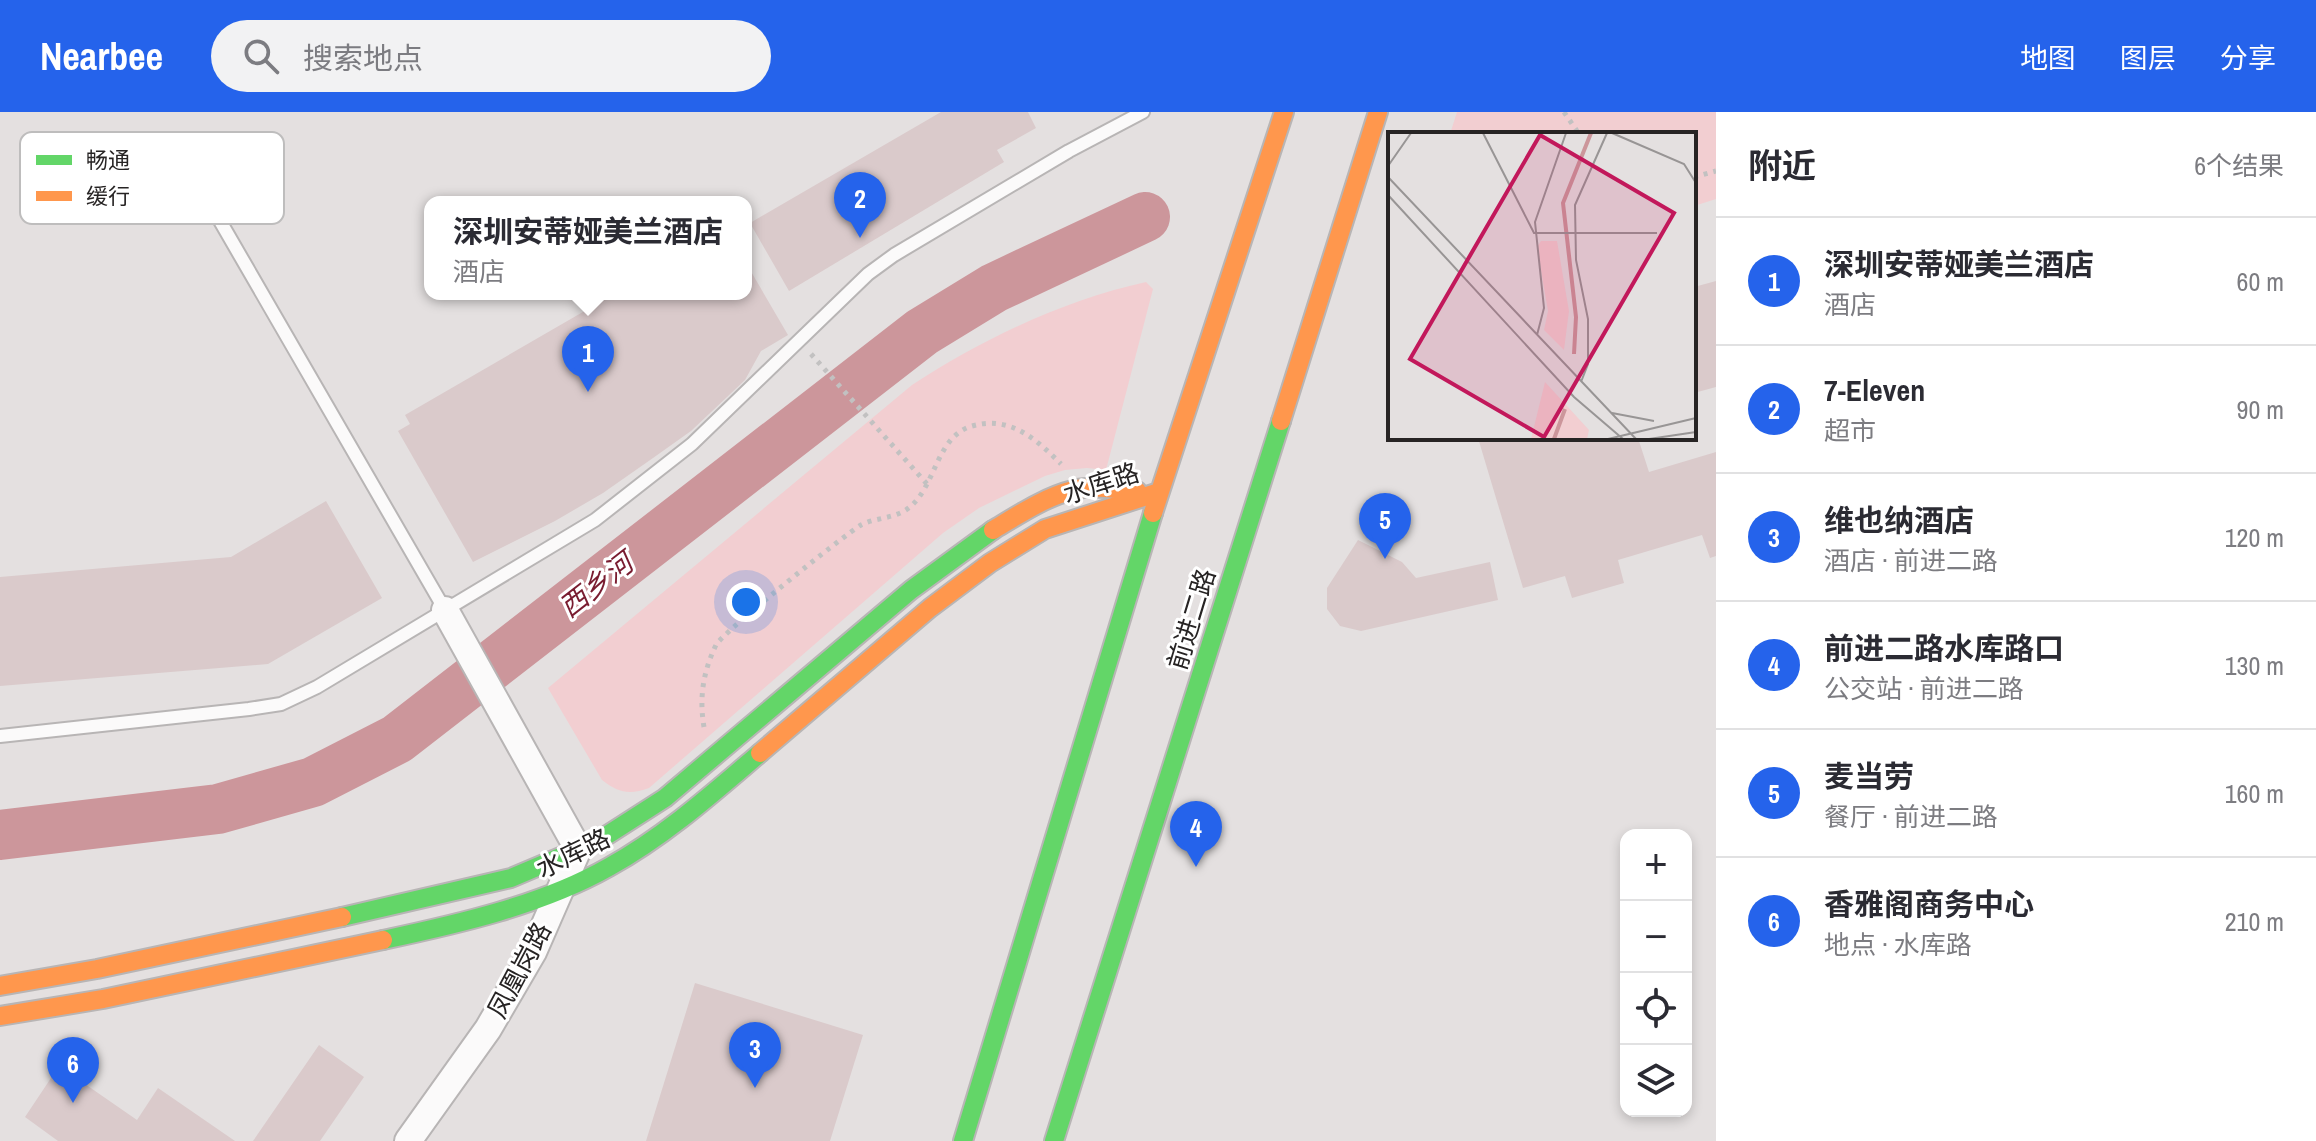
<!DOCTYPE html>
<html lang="zh">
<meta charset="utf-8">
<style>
:root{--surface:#fff;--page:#f2f2f3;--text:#2b2b33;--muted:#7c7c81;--line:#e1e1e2;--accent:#2563eb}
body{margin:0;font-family:"Archivo Narrow","Noto Sans SC",sans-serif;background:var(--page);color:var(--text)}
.controls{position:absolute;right:24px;bottom:24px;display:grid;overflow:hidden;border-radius:16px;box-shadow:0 4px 12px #0003}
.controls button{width:72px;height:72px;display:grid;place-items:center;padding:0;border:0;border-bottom:2px solid var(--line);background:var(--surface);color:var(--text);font:40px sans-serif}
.you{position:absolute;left:746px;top:490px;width:28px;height:28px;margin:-20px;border:6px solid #fff;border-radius:50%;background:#1a73e8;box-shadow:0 0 0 12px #1a73e833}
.badge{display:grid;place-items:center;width:52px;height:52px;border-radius:50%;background:var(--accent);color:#fff;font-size:26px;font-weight:700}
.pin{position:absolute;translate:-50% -66px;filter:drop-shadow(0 2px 4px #0008)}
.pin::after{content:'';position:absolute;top:42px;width:28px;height:24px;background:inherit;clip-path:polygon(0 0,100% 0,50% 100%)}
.popup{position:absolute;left:424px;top:84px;width:328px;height:104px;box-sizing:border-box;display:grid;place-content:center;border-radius:16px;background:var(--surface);filter:drop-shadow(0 2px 6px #0005);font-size:26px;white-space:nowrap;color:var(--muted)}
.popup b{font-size:30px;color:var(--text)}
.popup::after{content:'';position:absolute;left:50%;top:100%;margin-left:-16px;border:16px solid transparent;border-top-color:var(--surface)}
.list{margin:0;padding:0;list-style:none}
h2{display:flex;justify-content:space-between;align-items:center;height:104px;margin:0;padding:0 32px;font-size:34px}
h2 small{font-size:26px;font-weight:400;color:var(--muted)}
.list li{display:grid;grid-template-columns:52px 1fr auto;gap:24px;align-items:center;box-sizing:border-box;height:128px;padding:0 32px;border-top:2px solid var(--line)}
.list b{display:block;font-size:30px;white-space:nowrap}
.list p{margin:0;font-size:26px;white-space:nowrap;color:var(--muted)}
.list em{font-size:26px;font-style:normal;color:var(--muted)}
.icon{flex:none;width:44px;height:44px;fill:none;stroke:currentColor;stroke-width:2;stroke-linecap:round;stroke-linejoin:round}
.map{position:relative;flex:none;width:1716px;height:1029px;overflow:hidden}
header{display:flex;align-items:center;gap:48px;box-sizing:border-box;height:112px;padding:0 40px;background:var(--accent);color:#fff}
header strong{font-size:38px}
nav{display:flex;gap:44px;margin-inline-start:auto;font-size:28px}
.search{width:560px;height:72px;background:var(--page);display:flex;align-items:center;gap:20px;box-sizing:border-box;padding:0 28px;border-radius:44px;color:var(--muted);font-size:30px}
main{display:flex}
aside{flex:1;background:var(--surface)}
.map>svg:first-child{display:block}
.green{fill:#f2ced1}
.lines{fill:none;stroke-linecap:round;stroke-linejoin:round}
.river{stroke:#cc969b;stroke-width:50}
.building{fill:#dacacb}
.lane-casing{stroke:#b8b5b5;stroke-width:16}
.street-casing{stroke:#b8b5b5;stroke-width:30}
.fast-casing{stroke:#b8b5b5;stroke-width:22}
.slow-casing{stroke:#b8b5b5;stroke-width:22}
.path{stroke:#c2c1c1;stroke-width:5;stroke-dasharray:4 6;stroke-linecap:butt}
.lane{stroke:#fbfafa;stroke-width:12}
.street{stroke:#fbfafa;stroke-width:26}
.fast{stroke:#63d668;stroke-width:18}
.slow{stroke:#ff974d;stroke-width:18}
.labels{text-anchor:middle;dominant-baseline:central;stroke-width:6;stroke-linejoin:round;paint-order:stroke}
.street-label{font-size:26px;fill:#272424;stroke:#fff}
.water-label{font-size:28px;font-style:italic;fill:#791c30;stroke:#fff}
.inset-river{fill:none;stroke:#cc969b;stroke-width:4}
.inset-road{fill:none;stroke:#989595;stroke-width:2}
.view{fill:#c2185b;fill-opacity:0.15;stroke:#c2185b;stroke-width:4}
.inset-edge{fill:none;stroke:#272424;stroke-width:4}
.key{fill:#fff;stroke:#bebdbd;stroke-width:2}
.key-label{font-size:22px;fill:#272424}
</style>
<header>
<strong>Nearbee</strong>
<div class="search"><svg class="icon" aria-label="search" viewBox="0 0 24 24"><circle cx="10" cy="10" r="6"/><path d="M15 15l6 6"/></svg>搜索地点</div>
<nav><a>地图</a><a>图层</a><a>分享</a></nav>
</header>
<main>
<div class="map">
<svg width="1716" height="1029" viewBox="0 0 1716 1029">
<rect width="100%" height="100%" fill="#e4e0e0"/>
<!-- green -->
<path class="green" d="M1457,0H1716V87L1694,94V22H1450Z
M1146,170L1153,177L1106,358L1087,356L1065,358L1045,364L979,396L943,421L649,676C630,683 618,681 602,668L548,576L912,273C982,227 1064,188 1146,170Z"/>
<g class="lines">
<!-- river -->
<path class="river" d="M0,723L218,697L313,670L397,627L922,220L994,176L1145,105"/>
</g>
<!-- building -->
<path class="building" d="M941,0H1028L1036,16L997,38L1004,50L789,179L750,111Z
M746,151L788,223L761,239L745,268L691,319L653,346L603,381L555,409L473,450L398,319L410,312L405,303L614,182H746Z
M1716,169V275L1694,281V175Z
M1478,326H1638L1649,360L1716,340V444L1710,446L1702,423L1618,448L1624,471L1572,486L1565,464L1523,476Z
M326,389L382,486L268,552L0,574V465L231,445Z
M1358,428L1402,450L1416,466L1490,450L1498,488L1361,519L1340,514L1327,497V476Z
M695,871L863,923L830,1029H646Z
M319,933L364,965L320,1029H253Z
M59,954L137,1008L158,976L235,1029H58L25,1005Z"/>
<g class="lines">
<!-- lane casing -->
<g class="lane-casing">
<path id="lane" d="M175,31L445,498
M0,624L249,597L281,592L317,575L595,408L692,332L868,162L894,143L1069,39L1143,0"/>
</g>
<!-- street casing -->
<g class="street-casing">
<path id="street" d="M408,1029L488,917L533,840L578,737L445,498"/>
</g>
<!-- fast casing -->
<g class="fast-casing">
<path id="fast" d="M342,805L511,766L598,729L665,686L911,478L993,418
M383,828C458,812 542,793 609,755C665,724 712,682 760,641
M963,1029L1153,401
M1054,1029L1281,309"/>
</g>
<!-- slow casing -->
<g class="slow-casing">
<path id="slow" d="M1281,309L1378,0
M1153,401L1284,0
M993,418C1018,403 1045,385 1073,378C1093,373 1117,377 1137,379
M760,641L930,496L990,451L1045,417L1159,380
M0,874L97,857L342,805
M0,904L103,887L383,828"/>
</g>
<!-- path -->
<path class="path" d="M1564,0L1579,22
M1694,65L1716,59
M811,242L927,372
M704,615C699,586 703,560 716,533C722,521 844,423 861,413C876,405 897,407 911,394C936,372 937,324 972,314C1010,303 1036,327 1061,352"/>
<!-- lane -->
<use href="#lane" class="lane"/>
<!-- street -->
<use href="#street" class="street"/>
<!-- fast -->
<use href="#fast" class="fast"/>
<!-- slow -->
<use href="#slow" class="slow"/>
</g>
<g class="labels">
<!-- street labels -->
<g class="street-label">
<text transform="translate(1101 371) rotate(-18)">水库路</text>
<text transform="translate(1191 507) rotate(-73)">前进二路</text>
<text transform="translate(573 741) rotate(-26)">水库路</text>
<text transform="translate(519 858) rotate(-62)">凤凰岗路</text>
</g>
<!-- water labels -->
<g class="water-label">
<text transform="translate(596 473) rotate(-38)">西乡河</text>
</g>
</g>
<!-- overview -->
<g transform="translate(1388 20)">
<rect width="308" height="308" fill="#e4e0e0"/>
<path d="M153,109H169L181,179L176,218L156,198L160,179L149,115ZM157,250L201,298L199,307H143Z" fill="#f2ced1"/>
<path class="inset-river" d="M186,222L188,185L175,71L203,1M166,307L177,277"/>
<path class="inset-road" d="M95,1L146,101H269M224,1L296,32L308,51M0,34L23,1M0,45L248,307M0,63L186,265L235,307M149,203L156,176L147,90L178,1M193,250L200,232V187L188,128L187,73L219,1M224,281L266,289M220,307L308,286M261,307L308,300"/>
<path class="view" d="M152,3L286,81L156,305L22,227Z"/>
<rect width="308" height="308" class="inset-edge"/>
</g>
<!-- legend -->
<rect x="20" y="20" width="264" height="92" rx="12" class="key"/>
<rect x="36" y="43" width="36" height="10" fill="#63d668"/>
<rect x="36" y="79" width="36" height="10" fill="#ff974d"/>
<g class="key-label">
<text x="86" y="56">畅通</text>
<text x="86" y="92">缓行</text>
</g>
</svg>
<div class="controls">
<button>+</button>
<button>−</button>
<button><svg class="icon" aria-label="locate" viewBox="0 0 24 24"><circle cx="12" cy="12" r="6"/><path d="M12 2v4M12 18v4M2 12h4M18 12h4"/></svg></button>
<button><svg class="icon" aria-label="layers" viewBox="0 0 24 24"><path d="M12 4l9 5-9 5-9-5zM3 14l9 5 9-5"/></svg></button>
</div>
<div class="you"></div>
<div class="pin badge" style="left:588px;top:280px">1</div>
<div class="popup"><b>深圳安蒂娅美兰酒店</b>酒店</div>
<div class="pin badge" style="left:860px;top:126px">2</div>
<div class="pin badge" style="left:755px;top:976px">3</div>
<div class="pin badge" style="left:1196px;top:755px">4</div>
<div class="pin badge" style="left:1385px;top:447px">5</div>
<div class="pin badge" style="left:73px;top:991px">6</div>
</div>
<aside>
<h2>附近<small>6个结果</small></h2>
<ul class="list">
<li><span class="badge">1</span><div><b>深圳安蒂娅美兰酒店</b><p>酒店</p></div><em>60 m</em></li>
<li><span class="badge">2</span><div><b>7-Eleven</b><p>超市</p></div><em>90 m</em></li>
<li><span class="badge">3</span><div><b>维也纳酒店</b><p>酒店 · 前进二路</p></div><em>120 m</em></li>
<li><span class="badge">4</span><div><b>前进二路水库路口</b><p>公交站 · 前进二路</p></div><em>130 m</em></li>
<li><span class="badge">5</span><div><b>麦当劳</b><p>餐厅 · 前进二路</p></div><em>160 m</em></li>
<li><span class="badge">6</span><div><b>香雅阁商务中心</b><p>地点 · 水库路</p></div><em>210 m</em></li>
</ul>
</aside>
</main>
